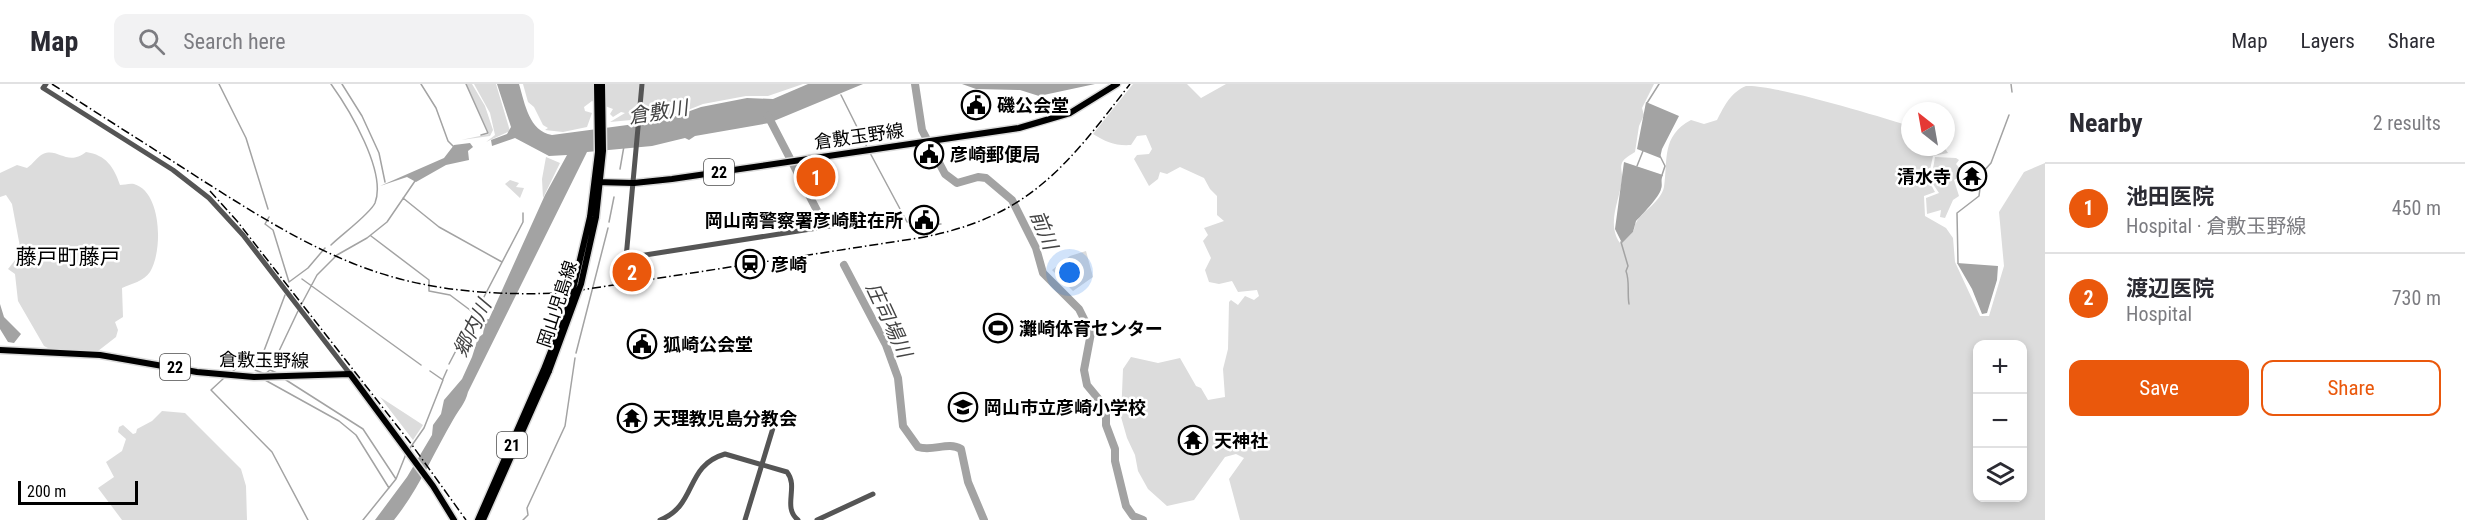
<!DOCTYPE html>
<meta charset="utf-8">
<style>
:root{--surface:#fff;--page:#f2f2f3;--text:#2b2b33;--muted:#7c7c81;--line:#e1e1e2;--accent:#ea580c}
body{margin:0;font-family:"Roboto Condensed","Noto Sans JP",sans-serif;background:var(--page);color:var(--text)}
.controls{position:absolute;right:18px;bottom:18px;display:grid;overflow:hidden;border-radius:12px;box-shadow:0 3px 9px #0003}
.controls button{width:54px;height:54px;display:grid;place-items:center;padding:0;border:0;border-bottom:2px solid var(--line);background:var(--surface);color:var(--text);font:30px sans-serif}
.compass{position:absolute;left:1901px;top:18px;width:54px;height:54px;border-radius:50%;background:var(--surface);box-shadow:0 3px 9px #0003;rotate:329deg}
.scale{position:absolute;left:18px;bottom:15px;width:120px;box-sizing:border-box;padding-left:6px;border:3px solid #000;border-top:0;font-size:16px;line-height:21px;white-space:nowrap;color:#000;-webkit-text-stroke:4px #fff;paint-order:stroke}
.you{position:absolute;left:1070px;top:189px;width:21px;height:21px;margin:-15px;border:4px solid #fff;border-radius:50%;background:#1a73e8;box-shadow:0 0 0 9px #1a73e833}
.badge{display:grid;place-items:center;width:39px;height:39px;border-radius:50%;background:var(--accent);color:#fff;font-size:20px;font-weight:700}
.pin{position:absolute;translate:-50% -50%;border:3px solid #fff;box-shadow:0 2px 6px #0006}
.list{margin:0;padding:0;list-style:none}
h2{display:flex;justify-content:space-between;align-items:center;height:78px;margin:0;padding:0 24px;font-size:26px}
h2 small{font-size:20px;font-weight:400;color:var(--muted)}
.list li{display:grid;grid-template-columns:39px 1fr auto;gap:18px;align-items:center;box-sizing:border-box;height:90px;padding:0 24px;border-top:2px solid var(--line)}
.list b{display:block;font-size:22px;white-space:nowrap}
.list p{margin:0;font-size:20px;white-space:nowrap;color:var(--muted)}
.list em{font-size:20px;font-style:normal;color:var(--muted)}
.actions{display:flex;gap:12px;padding:18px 24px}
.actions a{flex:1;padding:14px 0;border:2px solid var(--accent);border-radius:12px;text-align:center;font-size:21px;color:var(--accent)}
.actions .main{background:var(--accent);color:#fff}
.icon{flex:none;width:33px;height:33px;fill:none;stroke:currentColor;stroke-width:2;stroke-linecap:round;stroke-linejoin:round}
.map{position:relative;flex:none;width:2045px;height:436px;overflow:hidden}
header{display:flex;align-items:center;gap:36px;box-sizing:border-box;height:84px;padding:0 30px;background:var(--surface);border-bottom:2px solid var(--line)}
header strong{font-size:28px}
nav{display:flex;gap:33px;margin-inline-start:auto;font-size:21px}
.search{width:420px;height:54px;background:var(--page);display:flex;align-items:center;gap:15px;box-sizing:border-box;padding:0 21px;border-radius:12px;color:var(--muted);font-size:22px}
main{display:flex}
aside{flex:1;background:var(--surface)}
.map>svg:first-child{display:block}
.green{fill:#dcdcdc;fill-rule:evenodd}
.water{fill:#a3a3a3}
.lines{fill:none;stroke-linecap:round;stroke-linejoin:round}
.stream{stroke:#a3a3a3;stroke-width:1.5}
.river{stroke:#a3a3a3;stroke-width:8}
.major-casing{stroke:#dbdbdb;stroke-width:9}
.minor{stroke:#555;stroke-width:5}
.major{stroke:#000;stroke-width:6}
.rail{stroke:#000;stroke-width:1.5;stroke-dasharray:9 3 1.5 3;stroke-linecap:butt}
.major-bridge-casing{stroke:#dbdbdb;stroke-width:9;stroke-linecap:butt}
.major-bridge{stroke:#000;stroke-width:6}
.labels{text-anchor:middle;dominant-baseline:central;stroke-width:5;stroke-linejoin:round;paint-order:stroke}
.shield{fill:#fff;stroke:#4c4c4c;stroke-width:1.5}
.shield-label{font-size:16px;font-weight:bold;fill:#000}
.poi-label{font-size:18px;font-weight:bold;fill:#000;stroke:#fff;text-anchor:start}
.street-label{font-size:18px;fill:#000;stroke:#fff}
.water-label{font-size:20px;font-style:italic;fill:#444;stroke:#fff}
.quarter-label{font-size:21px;fill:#000;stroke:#fff}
</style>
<header>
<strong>Map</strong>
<div class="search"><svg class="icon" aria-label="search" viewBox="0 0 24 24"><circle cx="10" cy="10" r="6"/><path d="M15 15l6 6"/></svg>Search here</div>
<nav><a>Map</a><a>Layers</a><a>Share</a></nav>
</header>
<main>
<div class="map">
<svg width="2045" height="436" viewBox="0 0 2045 436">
<rect width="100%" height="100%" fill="#fff"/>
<!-- green -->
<path class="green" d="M466,0H472L485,22L493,46L490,52L461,56L489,50Z
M474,0H496L510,47L486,58L495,51L490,29Z
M523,0H803L768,12H746L703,20L673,32L610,38L625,29L621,28L613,33L610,30L613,25L592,17L584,23L585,27L592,29L587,43L563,48L545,46L548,44L543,41L534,23L528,18Z
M1133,0H1187L1201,14L1226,0H1654L1642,24L1644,31L1639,42L1635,68C1632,70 1626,73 1623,77C1619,83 1623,89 1622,95C1620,116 1606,139 1620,159C1623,157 1631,151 1633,148C1635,145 1634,141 1636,139C1642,127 1661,118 1664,103C1668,76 1661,52 1691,36L1704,40L1717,36C1725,21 1730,9 1746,2C1773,0 1878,32 1910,42V63H1944L1948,69L1933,72L1928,95L1935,108L1924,112L1925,132L1946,144L1953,154L1955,178L1980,232H1989L2004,182L1999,128L2024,88L2045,79V436H1240L1229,395L1244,374L1236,370L1225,373L1194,416L1167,422L1148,405L1138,387L1135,371L1127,354L1121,333L1123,285L1131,273L1158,279L1180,274L1196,302L1201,304L1208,316L1225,313L1223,285L1228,265L1229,218L1231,216L1238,221L1245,212L1254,216L1259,212L1257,206L1238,208L1232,197L1219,200L1209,198L1205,186L1211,174L1203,157L1208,151L1204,144L1224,137L1217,131V112L1210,105L1204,94L1180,83L1167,90L1160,88L1158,95L1149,102L1134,75L1137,71L1149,70L1152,65L1146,51L1137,52L1131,61C1115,62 1106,58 1093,50ZM1978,260H2022V414H1978Z
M86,68C106,71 114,83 120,101C124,101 130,99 134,100C162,108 163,167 150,188C144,197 131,200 122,204L123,233L115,238L118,246L116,253L98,267L50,265L44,262L18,217L15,190L8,185L16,175L23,179L12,120L6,111L0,113V89L17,81L27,84C33,80 38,72 43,70C58,63 67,83 86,68Z
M546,73L560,79L543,114L542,95Z
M1935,73L1956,74L1959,76L1956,80L1964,90L1954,96L1959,112L1953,116L1945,134L1940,133L1941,126L1927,130L1926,114L1939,109L1931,97Z
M510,96L519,99L516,103L524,104L520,114L505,100Z
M1086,167L1093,193L1073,207L1052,186L1070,172Z
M380,313L423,341L413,356Z
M162,327L185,329L241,385L246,402L247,436H122L98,404L114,393L106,378L122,367L126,355L118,348L119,343L123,341L133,350L136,349L137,345L152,337Z"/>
<!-- water -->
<path class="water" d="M497,0H519C525,20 529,47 552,51L665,36L701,23L747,14L773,15L808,0H863L769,39L695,52L689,56L685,54L652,62L587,68L468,308C465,320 459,325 453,336C433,370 419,405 394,436H375L407,393L432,351L433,341L441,330L444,316L462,295L472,273L478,254L483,250L485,236L489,235L545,111L567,71L549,72L515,54L492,62L491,56L507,50L511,43Z
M962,0H1095L1039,12L1020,6L976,5Z
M1646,18L1679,32L1662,65L1660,74L1637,65Z
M470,59L473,63L468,67L469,76L446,81L416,98L407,93L380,102L444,74L454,61Z
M1624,78L1663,91C1660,97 1663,100 1661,105C1660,112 1640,133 1636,137L1633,148L1622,159L1615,145Z
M1957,179L1998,182L1997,196L1987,229L1982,230L1972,205Z
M0,220L4,233L21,250L14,259L8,258L0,245Z"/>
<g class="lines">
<!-- stream -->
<path class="stream" d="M219,0L246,54L268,125
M342,0L362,32L379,69L385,98
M421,0L436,24L448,57L454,63
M466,0L488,49L481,51
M2011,0L2012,8
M841,11L867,63
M1647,19L1659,0
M869,67L907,138
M1660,72L1665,82L1662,91
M1637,82L1643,67
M620,85L624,62
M403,114L439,143L502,178
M269,133L265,140L273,146L289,198L308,184L325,164
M609,138L614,113
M910,142L941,140
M371,152L429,196V207L450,211L474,229
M1621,158L1628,182L1626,187C1630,198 1627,208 1629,220
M331,161C341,151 370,130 375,119C387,88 349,25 331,0
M1958,179L1957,129L1979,112L1982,89L1991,79L2009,31
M302,195L421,281
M301,221L317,191L337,171L367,154L387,138L415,97
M576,269L608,144
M449,280L523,138V129
M254,284L262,272L285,211
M255,286L265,290L270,286L277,289
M270,286L298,227
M232,288L241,280
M224,294L211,306L272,368L308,436
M443,295L447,286
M265,296L339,337L356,351L389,404
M286,296L363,345L396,395
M410,364L424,344L443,296L430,287
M363,436L396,395L406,370
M523,436L528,431L527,424L565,342L575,274"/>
<!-- river -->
<path class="river" d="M915,0L922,46L945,90L957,99L978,93L986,94L1012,116L1036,164L1043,189L1079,225L1091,249L1084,286L1087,301L1106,324V341L1115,365V377L1126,422L1133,432L1143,436
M768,32L823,138
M844,181L886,261L898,294L903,342L918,363C933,368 948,357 961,365L968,398L984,436"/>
<!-- major casing -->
<g class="major-casing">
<path id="major" d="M595,98L634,99L672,95L1019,44L1070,29L1117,0
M590,133L598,68L597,0
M596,133L603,67L602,0
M0,266L100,271L197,288L254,293L350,290L433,402L454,436
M478,436L544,285
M483,436L549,287"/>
</g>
<!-- minor -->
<path class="minor" d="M46,0L43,4L173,86L209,114L243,151L350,290
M642,0L626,174L830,142
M660,436C698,421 684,382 725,370L787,388C799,403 782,423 798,436
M745,436L773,344
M817,436L873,410"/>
<!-- major -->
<use href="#major" class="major"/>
<!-- rail -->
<path class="rail" d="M52,0C103,33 154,65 205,98C270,139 333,179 408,197C459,209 510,211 562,209L925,153
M210,107L237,137L412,361L466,436
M919,154C1028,134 1066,83 1130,0"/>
<!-- major-bridge casing -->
<g class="major-bridge-casing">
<path id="major-bridge" d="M544,285L570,218L590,133
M549,287L581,200L596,133"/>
</g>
<!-- major-bridge -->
<use href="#major-bridge" class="major-bridge"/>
</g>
<!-- icons -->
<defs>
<g id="civic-ring" transform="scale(1.5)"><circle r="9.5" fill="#fff" stroke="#000" stroke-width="1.5"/><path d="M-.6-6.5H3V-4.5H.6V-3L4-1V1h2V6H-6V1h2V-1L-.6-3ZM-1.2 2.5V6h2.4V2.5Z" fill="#000"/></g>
<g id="temple-ring" transform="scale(1.5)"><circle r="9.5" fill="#fff" stroke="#000" stroke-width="1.5"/><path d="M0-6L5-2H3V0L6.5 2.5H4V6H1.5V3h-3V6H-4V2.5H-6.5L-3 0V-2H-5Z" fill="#000"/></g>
<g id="station-ring" transform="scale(1.5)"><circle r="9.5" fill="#fff" stroke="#000" stroke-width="1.5"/><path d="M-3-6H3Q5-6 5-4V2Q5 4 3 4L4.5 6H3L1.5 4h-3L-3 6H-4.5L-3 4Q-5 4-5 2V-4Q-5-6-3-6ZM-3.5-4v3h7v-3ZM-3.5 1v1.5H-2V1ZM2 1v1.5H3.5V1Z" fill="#000"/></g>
<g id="stadium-ring" transform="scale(1.5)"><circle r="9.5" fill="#fff" stroke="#000" stroke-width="1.5"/><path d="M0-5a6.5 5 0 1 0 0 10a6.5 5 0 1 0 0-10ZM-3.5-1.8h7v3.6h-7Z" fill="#000"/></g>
<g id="school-ring" transform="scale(1.5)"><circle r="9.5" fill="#fff" stroke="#000" stroke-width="1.5"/><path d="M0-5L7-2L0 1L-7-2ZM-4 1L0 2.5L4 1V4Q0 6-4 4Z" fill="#000"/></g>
</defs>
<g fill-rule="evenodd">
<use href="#civic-ring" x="976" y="21"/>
<use href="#civic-ring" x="929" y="70"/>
<use href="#temple-ring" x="1972" y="92"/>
<use href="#civic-ring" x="924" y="136"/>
<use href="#station-ring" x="750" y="180"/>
<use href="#stadium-ring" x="998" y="244"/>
<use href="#civic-ring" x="642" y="260"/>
<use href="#school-ring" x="963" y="323"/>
<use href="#temple-ring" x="632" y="334"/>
<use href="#temple-ring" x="1193" y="356"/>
</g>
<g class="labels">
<!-- shield labels -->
<g class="shield">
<rect x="704" y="75" width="30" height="26" rx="4.5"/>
<rect x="160" y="270" width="30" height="26" rx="4.5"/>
<rect x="497" y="348" width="30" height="26" rx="4.5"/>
</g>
<g class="shield-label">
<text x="719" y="88">22</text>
<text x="175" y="283">22</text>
<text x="512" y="361">21</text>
</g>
<!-- poi labels -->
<g class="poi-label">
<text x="997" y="21">磯公会堂</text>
<text x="950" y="70">彦崎郵便局</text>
<text x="1951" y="92" text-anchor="end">清水寺</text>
<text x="903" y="136" text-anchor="end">岡山南警察署彦崎駐在所</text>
<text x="771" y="180">彦崎</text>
<text x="1019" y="244">灘崎体育センター</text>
<text x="663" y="260">狐崎公会堂</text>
<text x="984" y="323">岡山市立彦崎小学校</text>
<text x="653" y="334">天理教児島分教会</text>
<text x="1214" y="356">天神社</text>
</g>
<!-- street labels -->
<g class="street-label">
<text transform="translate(859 52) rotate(-8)">倉敷玉野線</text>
<text transform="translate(557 220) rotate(-72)">岡山児島線</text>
<text transform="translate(264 276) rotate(1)">倉敷玉野線</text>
</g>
<!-- water labels -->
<g class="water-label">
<text transform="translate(658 28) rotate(-9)">倉敷川</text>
<text transform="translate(1044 146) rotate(68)">前川</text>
<text transform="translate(889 236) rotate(65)">庄司場川</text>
<text transform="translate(472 244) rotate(-64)">郷内川</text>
</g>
<!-- quarter labels -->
<g class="quarter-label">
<text x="68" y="173">藤戸町藤戸</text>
</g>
</g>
</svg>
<div class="controls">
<button>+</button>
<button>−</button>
<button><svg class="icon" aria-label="layers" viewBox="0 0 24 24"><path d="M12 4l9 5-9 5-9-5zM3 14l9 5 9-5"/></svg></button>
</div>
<svg class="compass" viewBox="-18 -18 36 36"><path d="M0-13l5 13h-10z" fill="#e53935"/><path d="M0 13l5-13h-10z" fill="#7c7c81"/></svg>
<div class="scale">200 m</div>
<div class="you"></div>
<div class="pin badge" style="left:816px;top:93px">1</div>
<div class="pin badge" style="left:632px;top:188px">2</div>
</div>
<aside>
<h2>Nearby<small>2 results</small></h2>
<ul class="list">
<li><span class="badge">1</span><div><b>池田医院</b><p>Hospital · 倉敷玉野線</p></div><em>450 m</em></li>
<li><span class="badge">2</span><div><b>渡辺医院</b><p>Hospital</p></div><em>730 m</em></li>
</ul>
<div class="actions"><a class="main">Save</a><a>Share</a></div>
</aside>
</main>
